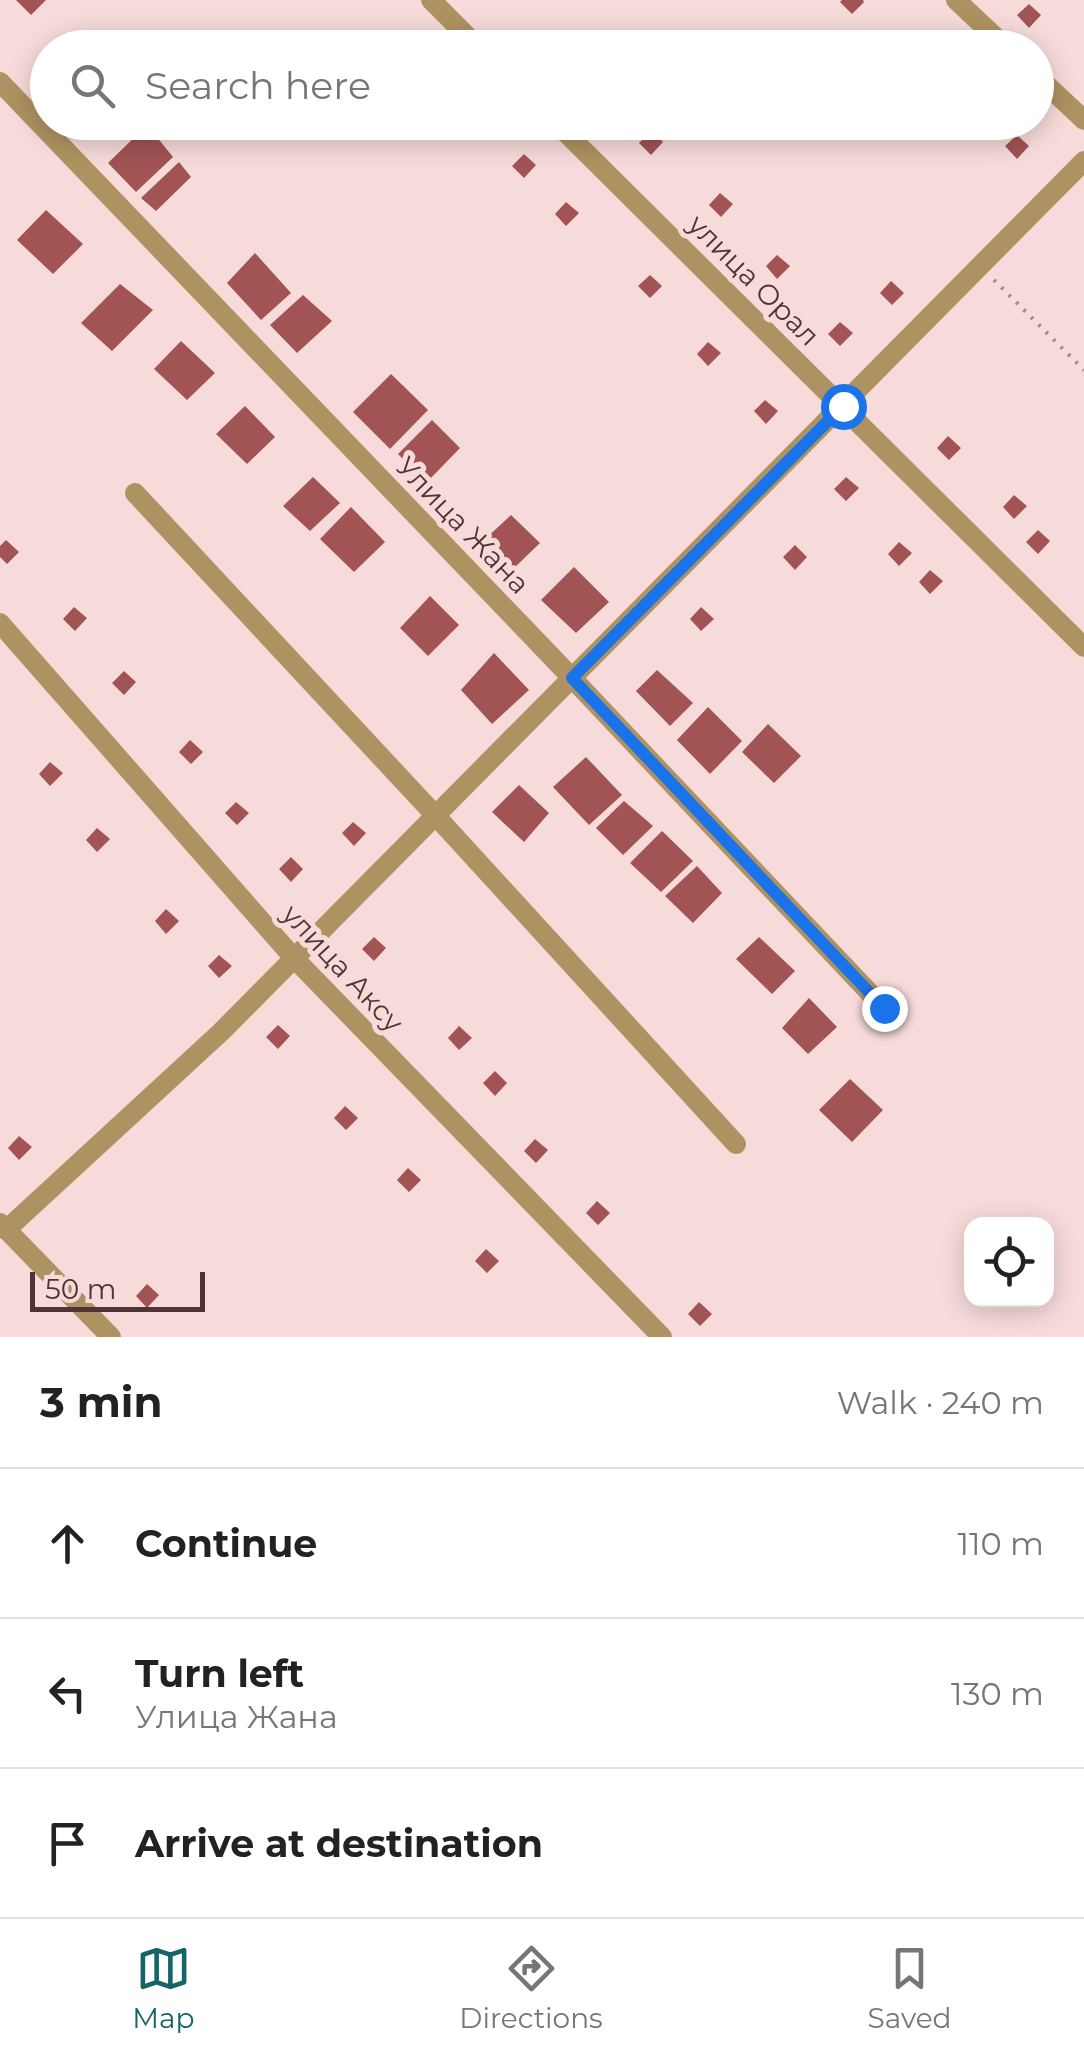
<!DOCTYPE html>
<meta charset="utf-8">
<style>
:root{--surface:#fff;--page:#f2f2f2;--text:#222;--muted:#767676;--line:#e0e0e0;--accent:#146468}
body{margin:0;font-family:Montserrat,sans-serif;background:var(--page);color:var(--text)}
.controls{position:absolute;right:30px;bottom:30px;display:grid;overflow:hidden;border-radius:20px;box-shadow:0 5px 25px #0003}
.controls button{width:90px;height:90px;display:grid;place-items:center;padding:0;border:0;border-bottom:2px solid var(--line);background:var(--surface);color:var(--text);font:50px sans-serif}
.scale{position:absolute;left:30px;bottom:25px;width:175px;box-sizing:border-box;padding-left:10px;border:5px solid #4e3434;border-top:0;font-size:28px;line-height:35px;white-space:nowrap;color:#4e3434;-webkit-text-stroke:8px #f6dbda;paint-order:stroke}
.stop{position:absolute;width:30px;height:30px;margin:-22px;border:8px solid #1a73e8;border-radius:50%;background:#fff}
.stop.end{background:#1a73e8;border-color:#fff;box-shadow:0 2px 10px #0008}
.list{margin:0;padding:0;list-style:none}
h2{display:flex;justify-content:space-between;align-items:center;height:130px;margin:0;padding:0 40px;font-size:42px}
h2 small{font-size:32px;font-weight:400;color:var(--muted)}
.list li{display:grid;grid-template-columns:65px 1fr auto;gap:30px;align-items:center;box-sizing:border-box;height:150px;padding:0 40px;border-top:2px solid var(--line)}
.list b{display:block;font-size:38px;white-space:nowrap}
.list p{margin:0;font-size:32px;white-space:nowrap;color:var(--muted)}
.list em{font-size:32px;font-style:normal;color:var(--muted)}
.icon{flex:none;width:55px;height:55px;fill:none;stroke:currentColor;stroke-width:2;stroke-linecap:round;stroke-linejoin:round}
.map{position:relative;flex:none;width:1084px;height:1337px;overflow:hidden}
.search{position:absolute;background:var(--surface);box-shadow:0 5px 25px #0003;left:30px;right:30px;top:30px;height:110px;display:flex;align-items:center;gap:25px;box-sizing:border-box;padding:0 35px;border-radius:55px;color:var(--muted);font-size:38px}
.sheet{height:580px;background:var(--surface)}
nav{display:flex;justify-content:space-around;align-items:center;box-sizing:border-box;height:140px;border-top:2px solid var(--line);background:var(--surface);font-size:28px;color:var(--muted)}
nav a{display:grid;justify-items:center;gap:5px}
nav .on{color:var(--accent)}
.map>svg:first-child{display:block}
.building{fill:#a25353}
.lines{fill:none;stroke-linecap:round;stroke-linejoin:round}
.path{stroke:#a38888;stroke-width:4;stroke-dasharray:2.5 8;stroke-linecap:butt}
.street{stroke:#ae9261;stroke-width:20}
.route{stroke:#1a73e8;stroke-width:12}
.labels{text-anchor:middle;dominant-baseline:central;stroke-width:10;stroke-linejoin:round;paint-order:stroke}
.street-label{font-size:28px;fill:#4e3434;stroke:#f6dbda}
</style>
<div class="map">
<svg width="1084" height="1337" viewBox="0 0 1084 1337">
<rect width="100%" height="100%" fill="#f6dbda"/>
<!-- building -->
<path class="building" d="M16,0H46L31,15Z
M842,0H863L864,2L852,14L840,2Z
M1029,4L1041,15L1029,28L1017,15Z
M147,125L173,157L136,192L108,163Z
M651,131L663,142L651,155L639,143Z
M1017,135L1029,146L1017,159L1005,146Z
M524,154L536,165L524,178L512,166Z
M179,162L191,177L156,211L141,198Z
M720,193L733,204L721,217L709,205Z
M566,202L579,213L566,226L555,214Z
M46,210L83,244L53,274L17,240Z
M255,253L291,293L261,320L227,283Z
M777,255L790,266L777,279L766,266Z
M650,275L662,286L650,298L638,286Z
M891,281L904,293L892,305L880,293Z
M120,284L153,310L112,351L81,323Z
M303,295L332,321L297,353L270,325Z
M840,322L853,333L840,346L828,334Z
M181,341L215,373L187,400L154,369Z
M708,342L721,353L708,366L697,354Z
M391,374L428,410L390,449L353,412Z
M765,400L778,411L766,424L754,411Z
M245,406L275,437L247,464L216,434Z
M432,420L460,448L426,483L398,454Z
M948,436L961,448L949,460L937,448Z
M313,477L340,503L310,531L283,506Z
M846,477L859,488L846,501L834,489Z
M1014,495L1027,506L1014,519L1003,507Z
M351,507L385,542L354,572L320,539Z
M511,515L540,543L513,569L483,541Z
M1038,530L1050,541L1038,554L1026,542Z
M6,540L19,552L7,564L0,557V546Z
M899,542L912,553L899,566L888,554Z
M795,545L807,557L795,570L783,557Z
M574,567L609,602L576,633L541,600Z
M930,570L943,581L930,594L919,582Z
M430,596L459,625L428,656L400,628Z
M74,607L87,618L75,631L63,619Z
M701,607L714,619L701,631L690,619Z
M494,653L529,690L492,724L461,690Z
M657,670L693,703L670,726L636,691Z
M124,671L136,682L124,695L112,683Z
M708,707L742,741L710,774L677,740Z
M768,724L801,756L774,783L742,752Z
M190,740L203,752L191,764L179,752Z
M586,757L622,795L589,825L553,787Z
M50,762L63,773L50,786L39,774Z
M519,785L549,813L524,842L492,812Z
M624,801L653,826L623,855L596,828Z
M236,802L249,813L237,825L225,813Z
M353,822L366,833L354,846L342,833Z
M97,828L110,839L97,852L86,840Z
M662,831L693,861L661,892L630,863Z
M291,857L303,869L291,882L279,869Z
M697,866L722,893L693,923L665,896Z
M166,909L179,921L166,934L155,921Z
M374,937L386,948L374,961L362,949Z
M759,937L795,971L772,994L736,959Z
M219,955L232,966L219,978L208,966Z
M809,998L837,1027L808,1054L782,1028Z
M278,1025L290,1036L278,1049L266,1037Z
M459,1026L472,1038L459,1050L448,1038Z
M495,1071L507,1083L495,1096L483,1083Z
M850,1079L883,1110L852,1142L819,1110Z
M345,1106L358,1118L346,1130L334,1118Z
M19,1136L32,1147L19,1160L8,1148Z
M535,1139L548,1150L536,1163L524,1151Z
M408,1168L421,1180L409,1192L397,1180Z
M597,1201L610,1213L598,1225L586,1213Z
M486,1249L499,1261L487,1273L475,1261Z
M147,1284L159,1295L147,1308L136,1296Z
M699,1302L712,1314L700,1326L688,1314Z"/>
<g class="lines">
<!-- path -->
<path class="path" d="M994,280L1084,370"/>
<!-- street -->
<path class="street" d="M431,0L479,48
M956,0L1007,48
M1036,75L1084,120
M0,82L572,678L884,1008
M555,122L1084,647
M135,493L435,815L736,1144
M0,623L293,957L662,1337
M0,1223L111,1337
M6,1230L221,1032L1084,161"/>
</g>
<g class="lines">
<!-- route -->
<path class="route" d="M843,406L572,678L884,1008"/>
</g>
<g class="labels">
<!-- street labels -->
<g class="street-label">
<text transform="translate(754 280) rotate(45)">улица Орал</text>
<text transform="translate(463 525) rotate(46)">Улица Жана</text>
<text transform="translate(343 968) rotate(47)">улица Аксу</text>
</g>
</g>
</svg>
<div class="controls">
<button><svg class="icon" aria-label="locate" viewBox="0 0 24 24"><circle cx="12" cy="12" r="6"/><path d="M12 2v4M12 18v4M2 12h4M18 12h4"/></svg></button>
</div>
<div class="scale">50 m</div>
<div class="stop" style="left:843px;top:406px"></div>
<div class="stop end" style="left:884px;top:1008px"></div>
<div class="search"><svg class="icon" aria-label="search" viewBox="0 0 24 24"><circle cx="10" cy="10" r="6"/><path d="M15 15l6 6"/></svg>Search here</div>
</div>
<section class="sheet">
<h2>3 min<small>Walk · 240 m</small></h2>
<ul class="list">
<li><svg class="icon" aria-label="ahead" viewBox="0 0 24 24"><path d="M12 20V5M6 11l6-6 6 6"/></svg><div><b>Continue</b></div><em>110 m</em></li>
<li><svg class="icon" aria-label="left" viewBox="0 0 24 24"><path d="M17 20v-9H6M10 6l-5 5 5 5"/></svg><div><b>Turn left</b><p>Улица Жана</p></div><em>130 m</em></li>
<li><svg class="icon" aria-label="arrive" viewBox="0 0 24 24"><path d="M6 21V4h12l-3 4 3 4H6"/></svg><div><b>Arrive at destination</b></div></li>
</ul>
</section>
<nav>
<a class="on"><svg class="icon" aria-label="map" viewBox="0 0 24 24"><path d="M3 6l6-2 6 2 6-2v14l-6 2-6-2-6 2zM9 4v14M15 6v14"/></svg>Map</a>
<a><svg class="icon" aria-label="directions" viewBox="0 0 24 24"><path d="M12 3l9 9-9 9-9-9zM9 14v-3h6M13 9l2 2-2 2"/></svg>Directions</a>
<a><svg class="icon" aria-label="saved" viewBox="0 0 24 24"><path d="M7 4h10v16l-5-4-5 4z"/></svg>Saved</a>
</nav>
